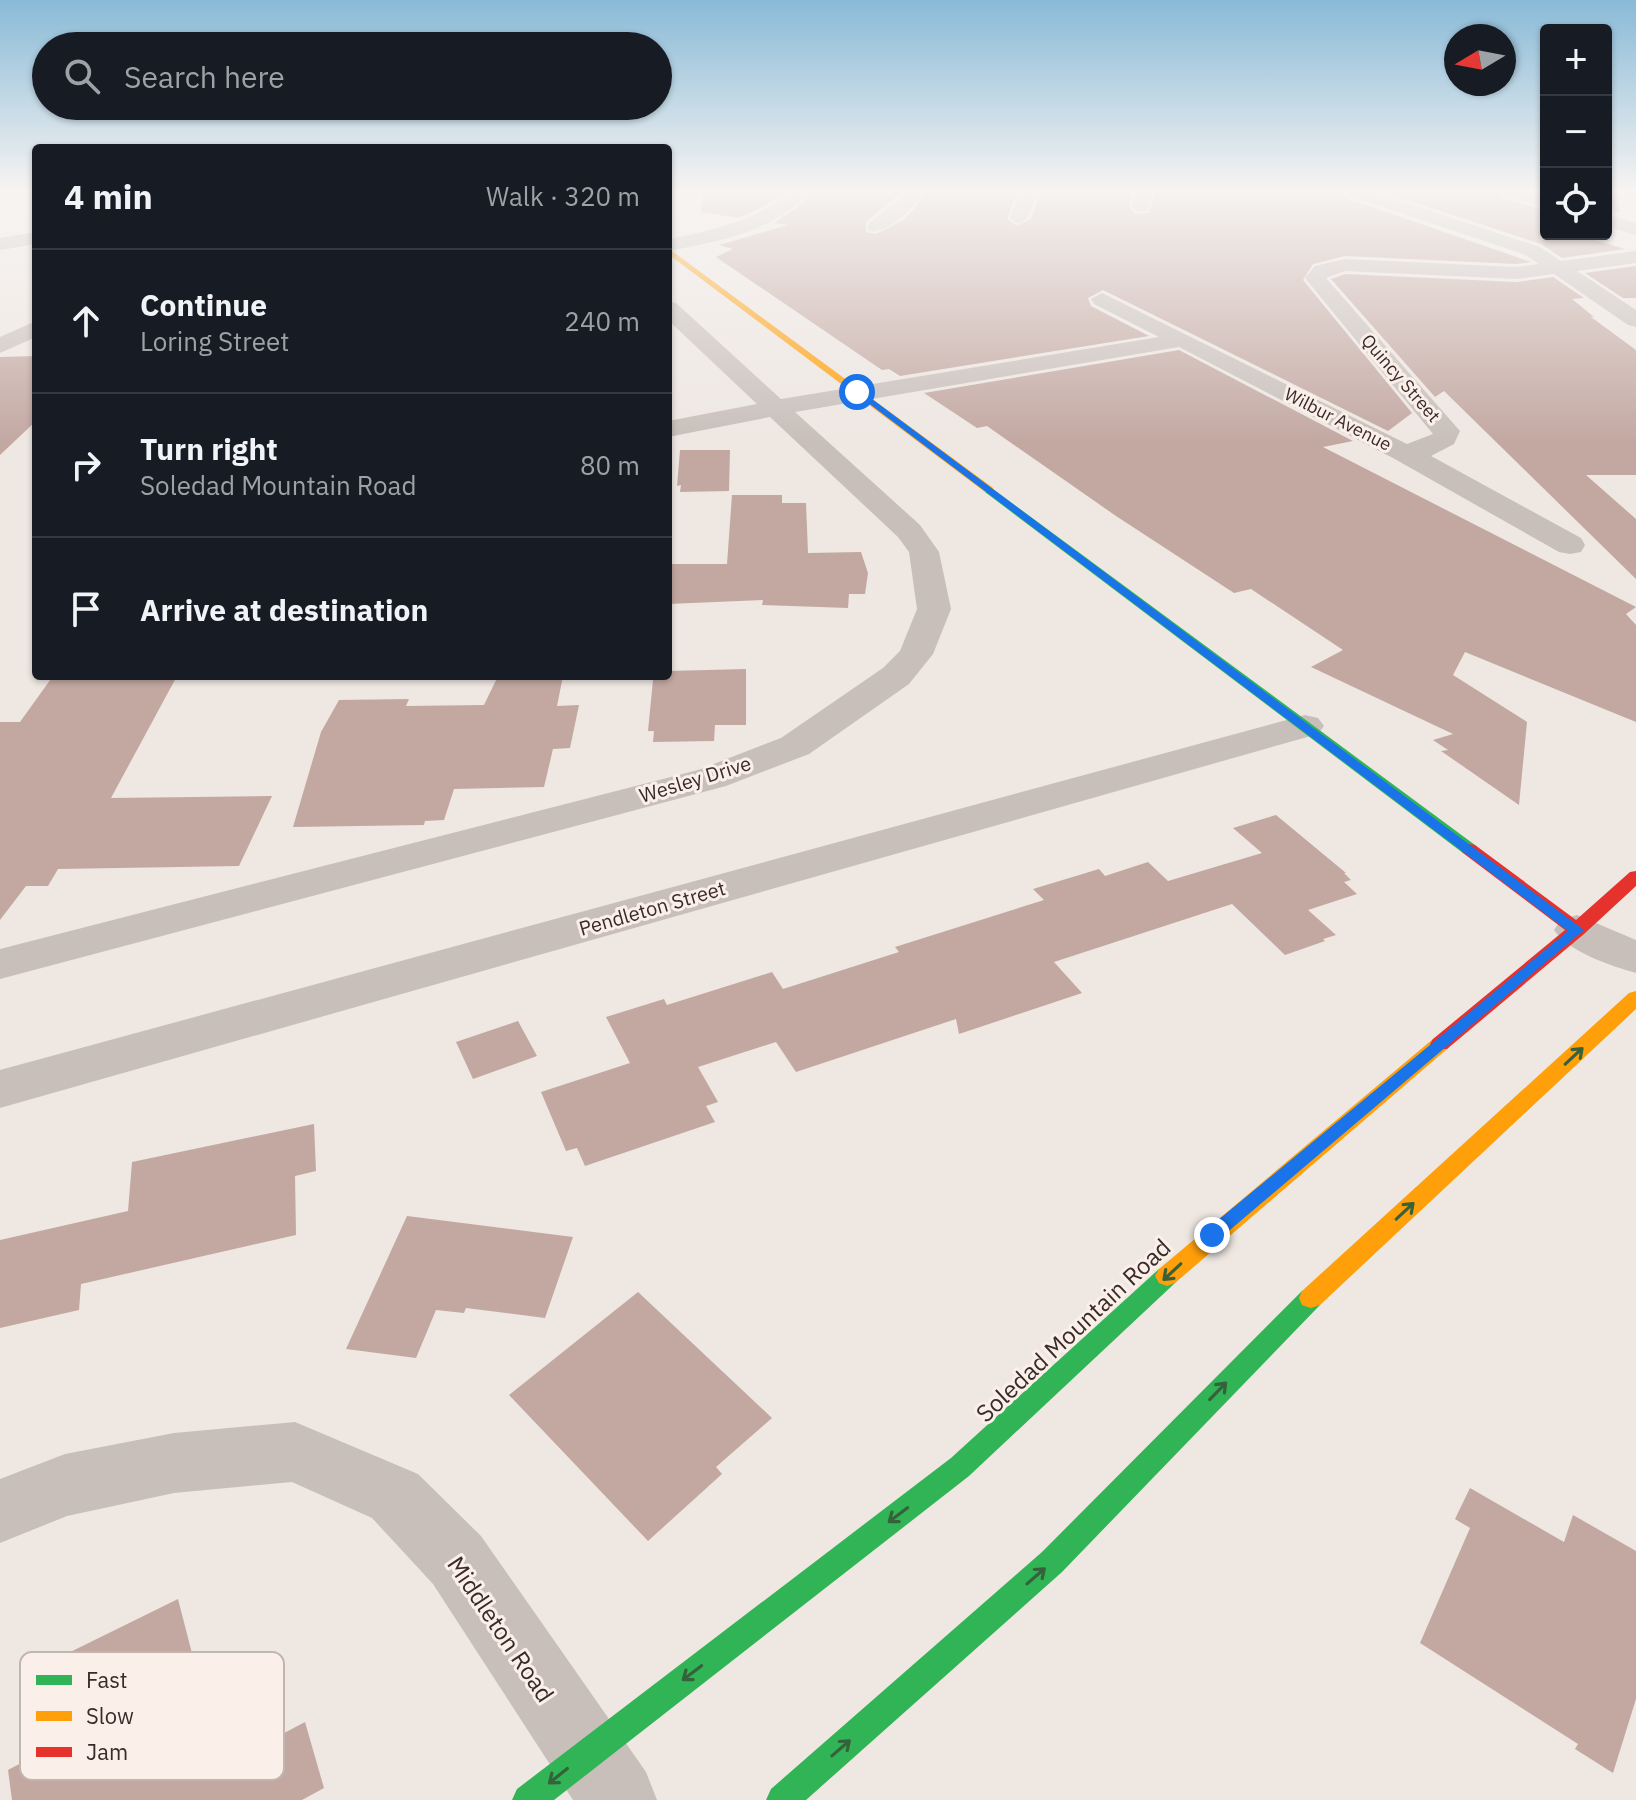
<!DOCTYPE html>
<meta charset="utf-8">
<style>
:root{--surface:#171b24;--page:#242831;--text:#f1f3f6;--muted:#9ea1a6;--line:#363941}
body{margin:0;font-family:"IBM Plex Sans",sans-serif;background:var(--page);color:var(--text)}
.controls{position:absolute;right:24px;top:24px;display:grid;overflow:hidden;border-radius:8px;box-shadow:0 2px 6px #0004}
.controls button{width:72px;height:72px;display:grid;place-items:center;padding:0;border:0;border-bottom:2px solid var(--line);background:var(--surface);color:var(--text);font:40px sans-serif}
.compass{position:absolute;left:1444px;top:24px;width:72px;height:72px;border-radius:50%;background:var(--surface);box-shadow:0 2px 6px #0004;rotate:260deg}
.stop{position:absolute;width:24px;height:24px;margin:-18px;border:6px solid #1a73e8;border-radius:50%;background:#fff}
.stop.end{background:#1a73e8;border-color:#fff;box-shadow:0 2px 8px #0008}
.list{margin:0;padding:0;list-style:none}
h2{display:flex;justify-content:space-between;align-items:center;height:104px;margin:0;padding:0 32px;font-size:34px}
h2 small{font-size:26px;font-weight:400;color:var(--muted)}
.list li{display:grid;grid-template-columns:52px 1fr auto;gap:24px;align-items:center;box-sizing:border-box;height:144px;padding:0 32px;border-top:2px solid var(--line)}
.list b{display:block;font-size:30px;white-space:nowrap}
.list p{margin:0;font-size:26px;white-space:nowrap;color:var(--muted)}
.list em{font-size:26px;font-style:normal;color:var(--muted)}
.icon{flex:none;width:44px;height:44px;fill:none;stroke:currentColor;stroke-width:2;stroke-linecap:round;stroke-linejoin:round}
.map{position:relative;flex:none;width:1636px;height:1800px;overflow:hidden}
.search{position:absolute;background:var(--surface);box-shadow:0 2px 6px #0004;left:32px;top:32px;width:640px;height:88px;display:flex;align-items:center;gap:20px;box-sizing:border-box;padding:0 28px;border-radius:44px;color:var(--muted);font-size:30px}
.panel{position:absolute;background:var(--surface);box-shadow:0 2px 6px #0004;left:32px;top:144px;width:640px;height:536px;border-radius:8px}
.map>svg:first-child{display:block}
.building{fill:#c3a8a2}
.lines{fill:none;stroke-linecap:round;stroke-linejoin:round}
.street{fill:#c8bfba;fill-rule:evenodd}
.fast{fill:#30b455;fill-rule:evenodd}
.slow{fill:#ff9f0a;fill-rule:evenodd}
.jam{fill:#e5322d;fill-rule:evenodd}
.oneway{stroke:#35623a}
.route{fill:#1a73e8}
.labels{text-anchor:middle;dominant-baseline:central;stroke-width:6;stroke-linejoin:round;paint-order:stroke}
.far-street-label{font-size:18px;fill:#392b28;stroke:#fbf0e9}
.street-label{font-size:20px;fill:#392b28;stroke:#fbf0e9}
.near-street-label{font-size:24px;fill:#392b28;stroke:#fbf0e9}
.key{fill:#fbf0e9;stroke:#c1b5af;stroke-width:2}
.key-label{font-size:22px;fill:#392b28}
</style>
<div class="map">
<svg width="1636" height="1800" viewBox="0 0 1636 1800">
<rect width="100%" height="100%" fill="#eee7e2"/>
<!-- building -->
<path class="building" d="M703,191H786L762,207L739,218L701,212Z
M813,191H902L866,222V232L876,234L902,221L917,206L926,191H1017L1007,219L1017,226L1031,219L1041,191H1132L1129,206L1135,214L1149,213L1156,191H1341L1346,198L1531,262L1516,264L1345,256L1313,264L1303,280L1412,413L1388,431L1103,290L1088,298L1091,306L1149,336L900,376L889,369L882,370L716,257L733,249L719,245L788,225L774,223L798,207Z
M1379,191H1496L1501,198L1546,210V234H1589L1603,238L1595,240L1625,249L1562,258L1541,244Z
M1606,191H1618L1620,212L1606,211Z
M1636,266V298H1623L1585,273Z
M1345,274L1516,282L1553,277L1584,298L1572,299L1594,317H1591L1636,350V475H1586L1636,519V579L1444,391L1435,397L1331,279Z
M1179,350L1353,441L1323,447L1636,607L1626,614L1636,625V722L1465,652L1453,675L1527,722L1519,805L1441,751L1448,750L1433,740L1453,734L1311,667L1343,650L1251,589L1234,593L1116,516L987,426L977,428L924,393Z
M36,356V421L0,455V357Z
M680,450H730L729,491L680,492L681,485L677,486Z
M732,495H782V503H806L808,553L861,552L868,573L865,594H849L848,608L762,605L763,600L668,604V564H727Z
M746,669V725H715L714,741L653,742L654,731H648L653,680L668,676V671Z
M53,676H177L111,798L272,796L239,866L58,869L48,886H26L0,920V722H20Z
M498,676H563L557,706L579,705L570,748L553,749L544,787L454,789L444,820L425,821L424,825L293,827L321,732L339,700L409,699L406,706L484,705Z
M1276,815L1346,873H1344L1351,880L1344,882L1357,894L1308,910L1336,935L1323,939L1325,941L1285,955L1232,904L1054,962L1082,993L959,1034L956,1019L796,1072L776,1042L698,1067L718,1102L706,1106L715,1122L585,1166L577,1148L566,1151L541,1092L630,1063L606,1017L664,999L667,1005L772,972L783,989L899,952L895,947L1044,900L1033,889L1099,869L1105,876L1148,862L1168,881L1262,853L1233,828Z
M518,1021L537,1056L473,1079L456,1042Z
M314,1124L316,1171L295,1176L296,1235L81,1284L79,1310L0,1328V1240L128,1211L132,1162Z
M407,1216L573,1237L545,1318L466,1308L464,1313L436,1310L416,1358L346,1349Z
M638,1292L772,1418L716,1467L722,1474L648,1541L509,1395Z
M1470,1488L1564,1542L1573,1515L1636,1551V1699L1613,1773L1575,1749L1578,1744L1420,1643L1470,1528L1455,1519Z
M178,1599L195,1665L177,1674L201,1777L305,1722L324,1788L302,1800H12L8,1770L67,1739L54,1660Z"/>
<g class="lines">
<!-- street -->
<path class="street" d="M791,191H810C778,231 715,242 668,251V239C710,231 758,221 791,191Z
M905,191H923C917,207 887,235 869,231L867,227L869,223L903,197Z
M1020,191H1038L1028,218L1019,224L1010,218Z
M1135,191H1153L1147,211H1135L1132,207Z
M1344,191H1370L1540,247L1561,261L1636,251V263L1577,271L1636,310V327L1628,325L1554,274L1516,279L1345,271L1326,278L1460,431L1454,444L1431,456L1581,538L1585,545L1581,552L1570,554L1559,552L1393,458L1179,347L795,412L920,525L939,552L951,609L933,654L909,684L809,754L726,786L0,979V949L698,770L781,738L883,668L900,651L917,609L909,552L898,537L770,417L668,437V421L757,404L668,320V301L676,303L781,399L1159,337L1094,304L1091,299L1102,293L1407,444L1433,434L1305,278L1315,266L1345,259L1516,267L1539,264L1526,255L1347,195Z
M1499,191H1526L1546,196V207L1502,195Z
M1606,214L1636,223V235L1606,226Z
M36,232V244L0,250V238Z
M36,321V337L0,353V337Z
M1305,715L1318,718L1324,726L1318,734L0,1108V1070Z
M1577,915L1636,940V973C1611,966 1569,952 1554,930L1561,920Z
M295,1422L418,1474L481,1536L646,1772L657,1800H573L433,1584L372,1518L292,1482L174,1493L67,1516L0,1543V1479L65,1454L174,1433Z"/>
<!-- fast -->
<path class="fast" d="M989,486L1475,845L1478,849L1475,853H1463L985,492V488Z
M1167,1266L1175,1269L1179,1276L1175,1283L969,1476L554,1800H512L517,1789L951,1458L1159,1269Z
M1311,1288L1320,1291L1323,1298L1320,1305L1062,1572L806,1800H766L771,1789L1042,1552L1302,1291Z"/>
<!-- slow -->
<path class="slow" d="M668,248L993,488V492H985L668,254Z
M1636,991V1009L1320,1305L1311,1308L1302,1305L1299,1298L1302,1291L1629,993Z
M1440,1037L1447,1039L1450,1044L1447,1049L1175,1283L1167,1286L1159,1283L1155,1276L1159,1269L1433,1039Z"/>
<!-- jam -->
<path class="jam" d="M1469,844L1475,845L1576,920L1630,872L1636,871V886L1584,934L1447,1049H1433L1430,1044L1433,1039L1565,930L1463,853L1460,849Z"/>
</g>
<!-- one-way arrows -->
<defs><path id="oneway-shaft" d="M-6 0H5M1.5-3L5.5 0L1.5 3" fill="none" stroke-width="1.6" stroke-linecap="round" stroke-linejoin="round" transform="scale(2)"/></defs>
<g class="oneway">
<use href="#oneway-shaft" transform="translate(1574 1056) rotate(-43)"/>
<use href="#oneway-shaft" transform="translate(1405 1211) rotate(-43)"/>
<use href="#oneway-shaft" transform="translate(1172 1272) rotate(137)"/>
<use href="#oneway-shaft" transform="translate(1218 1391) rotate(-46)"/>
<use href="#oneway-shaft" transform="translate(898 1515) rotate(143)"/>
<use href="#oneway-shaft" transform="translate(1036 1576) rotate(-41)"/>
<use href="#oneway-shaft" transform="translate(692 1673) rotate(143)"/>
<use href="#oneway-shaft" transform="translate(841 1748) rotate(-41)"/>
<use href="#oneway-shaft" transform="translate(558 1776) rotate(141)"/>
</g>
<!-- sky -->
<linearGradient id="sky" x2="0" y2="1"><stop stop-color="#89bad7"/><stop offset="0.43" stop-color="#f7f4f2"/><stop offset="1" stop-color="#f7f4f2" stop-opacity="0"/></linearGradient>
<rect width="1636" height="443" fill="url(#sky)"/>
<!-- route -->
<path class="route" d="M855,390H860L1584,930L1218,1240H1206L1204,1235L1206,1230L1568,931L855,393Z"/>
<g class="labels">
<!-- far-street labels -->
<g class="far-street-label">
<text transform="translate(1401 378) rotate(49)">Quincy Street</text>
<text transform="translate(1338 419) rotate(27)">Wilbur Avenue</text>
</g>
<!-- street labels -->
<g class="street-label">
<text transform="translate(695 779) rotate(-17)">Wesley Drive</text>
<text transform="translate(652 908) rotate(-16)">Pendleton Street</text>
</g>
<!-- near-street labels -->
<g class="near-street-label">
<text transform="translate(1073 1330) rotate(-43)">Soledad Mountain Road</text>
<text transform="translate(501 1629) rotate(56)">Middleton Road</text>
</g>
</g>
<!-- legend -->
<rect x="20" y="1652" width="264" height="128" rx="12" class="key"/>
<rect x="36" y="1675" width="36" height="10" fill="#30b455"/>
<rect x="36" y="1711" width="36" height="10" fill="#ff9f0a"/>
<rect x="36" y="1747" width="36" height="10" fill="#e5322d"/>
<g class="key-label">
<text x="86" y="1688">Fast</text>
<text x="86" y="1724">Slow</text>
<text x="86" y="1760">Jam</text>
</g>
</svg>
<div class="controls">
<button>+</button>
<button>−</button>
<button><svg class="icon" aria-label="locate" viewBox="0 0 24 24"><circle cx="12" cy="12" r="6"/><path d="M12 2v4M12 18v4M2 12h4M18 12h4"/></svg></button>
</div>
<svg class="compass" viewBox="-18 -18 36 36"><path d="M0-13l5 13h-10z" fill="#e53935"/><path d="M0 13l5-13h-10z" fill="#9ea1a6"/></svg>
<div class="stop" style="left:857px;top:392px"></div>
<div class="stop end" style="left:1212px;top:1235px"></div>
<div class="search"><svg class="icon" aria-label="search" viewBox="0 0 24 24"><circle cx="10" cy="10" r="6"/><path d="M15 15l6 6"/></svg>Search here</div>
<section class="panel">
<h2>4 min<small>Walk · 320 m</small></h2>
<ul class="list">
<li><svg class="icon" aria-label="ahead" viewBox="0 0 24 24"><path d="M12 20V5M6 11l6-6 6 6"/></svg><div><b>Continue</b><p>Loring Street</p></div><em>240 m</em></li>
<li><svg class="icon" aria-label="right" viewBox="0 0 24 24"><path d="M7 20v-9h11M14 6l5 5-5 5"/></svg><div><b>Turn right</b><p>Soledad Mountain Road</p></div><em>80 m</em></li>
<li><svg class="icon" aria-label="arrive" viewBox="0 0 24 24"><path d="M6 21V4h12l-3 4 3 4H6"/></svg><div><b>Arrive at destination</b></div></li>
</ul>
</section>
</div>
